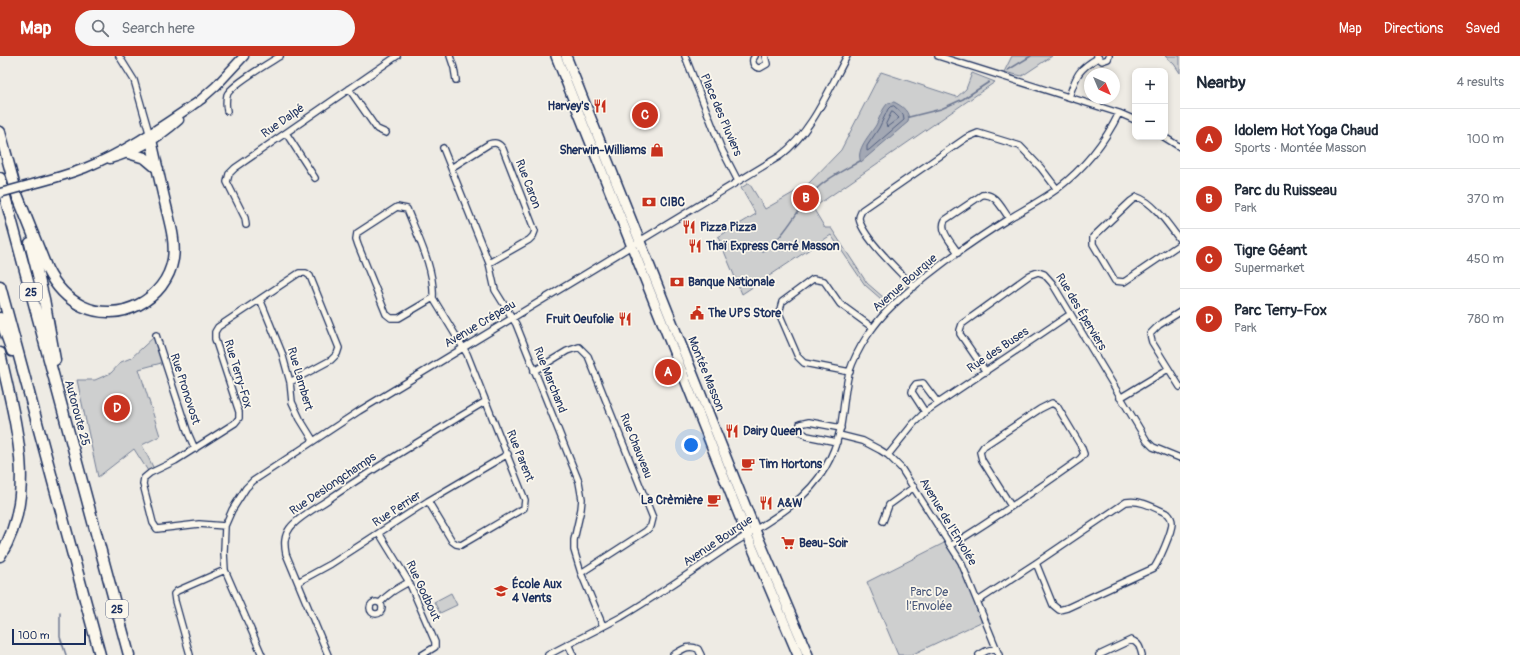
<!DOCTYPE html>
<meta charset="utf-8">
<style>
:root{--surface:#fff;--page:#f6f6f7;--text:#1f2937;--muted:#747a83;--line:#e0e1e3;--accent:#c8321e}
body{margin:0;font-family:Pangolin,sans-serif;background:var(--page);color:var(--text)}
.controls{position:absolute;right:12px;top:12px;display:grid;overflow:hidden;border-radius:8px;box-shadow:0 2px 6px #0003}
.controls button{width:36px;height:36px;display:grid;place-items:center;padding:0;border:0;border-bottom:1px solid var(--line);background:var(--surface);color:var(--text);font:20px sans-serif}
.compass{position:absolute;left:1084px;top:12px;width:36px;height:36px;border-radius:50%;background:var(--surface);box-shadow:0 2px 6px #0003;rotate:136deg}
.scale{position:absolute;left:12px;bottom:10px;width:74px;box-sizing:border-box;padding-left:4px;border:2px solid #1b2f5e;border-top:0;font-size:11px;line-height:14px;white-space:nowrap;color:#1b2f5e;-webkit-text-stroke:3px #fbf7ec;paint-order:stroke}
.you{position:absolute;left:691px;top:389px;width:14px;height:14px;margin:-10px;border:3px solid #fff;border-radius:50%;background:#1a73e8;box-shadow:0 0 0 6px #1a73e833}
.badge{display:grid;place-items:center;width:26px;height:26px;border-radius:50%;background:var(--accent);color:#fff;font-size:13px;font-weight:700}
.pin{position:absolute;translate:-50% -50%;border:2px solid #fff;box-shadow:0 1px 4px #0006}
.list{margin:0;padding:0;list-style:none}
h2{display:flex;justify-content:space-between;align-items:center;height:52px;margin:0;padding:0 16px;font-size:17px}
h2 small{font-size:13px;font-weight:400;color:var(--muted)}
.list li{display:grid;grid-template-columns:26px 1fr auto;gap:12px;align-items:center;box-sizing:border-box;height:60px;padding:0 16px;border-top:1px solid var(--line)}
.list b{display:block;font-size:15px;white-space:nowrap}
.list p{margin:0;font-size:13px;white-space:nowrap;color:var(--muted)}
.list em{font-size:13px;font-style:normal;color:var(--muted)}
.icon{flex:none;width:22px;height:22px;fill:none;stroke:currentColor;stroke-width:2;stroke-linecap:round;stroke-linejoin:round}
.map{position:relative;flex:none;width:1180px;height:599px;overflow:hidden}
header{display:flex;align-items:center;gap:24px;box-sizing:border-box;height:56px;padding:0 20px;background:var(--accent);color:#fff}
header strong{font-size:19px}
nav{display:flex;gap:22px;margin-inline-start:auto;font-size:14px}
.search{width:280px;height:36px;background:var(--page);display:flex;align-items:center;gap:10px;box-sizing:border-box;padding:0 14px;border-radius:22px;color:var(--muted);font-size:15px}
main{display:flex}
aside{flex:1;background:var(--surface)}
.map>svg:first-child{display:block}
.green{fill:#cecfcf;stroke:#747f96}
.water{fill:#a3a8b4;stroke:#6d7892}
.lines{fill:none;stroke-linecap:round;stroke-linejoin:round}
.shore{stroke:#515f80;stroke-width:1}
.stream{stroke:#6d7892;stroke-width:1.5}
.street-casing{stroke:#1b2f5e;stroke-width:8}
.secondary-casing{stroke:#1b2f5e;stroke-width:11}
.primary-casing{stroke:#1b2f5e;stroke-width:12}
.highway-casing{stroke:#1b2f5e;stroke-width:13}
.street{stroke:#fbf7ec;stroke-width:5.5}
.secondary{stroke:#fbf7ec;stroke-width:8}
.primary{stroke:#fbf7ec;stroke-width:9}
.highway{stroke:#fbf7ec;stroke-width:10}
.secondary-bridge-casing{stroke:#1b2f5e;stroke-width:11;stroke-linecap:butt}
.secondary-bridge{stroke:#fbf7ec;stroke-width:8}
.labels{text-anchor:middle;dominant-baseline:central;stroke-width:3.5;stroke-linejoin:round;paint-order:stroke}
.shield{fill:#fbf7ec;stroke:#5e6b89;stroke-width:1}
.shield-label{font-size:11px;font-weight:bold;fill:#1b2f5e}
.poi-label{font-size:12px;font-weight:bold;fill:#1b2f5e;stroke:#fbf7ec;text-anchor:start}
.street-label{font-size:12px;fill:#1b2f5e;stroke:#fbf7ec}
.park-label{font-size:12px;fill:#48577a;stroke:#fbf7ec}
</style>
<header>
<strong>Map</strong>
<div class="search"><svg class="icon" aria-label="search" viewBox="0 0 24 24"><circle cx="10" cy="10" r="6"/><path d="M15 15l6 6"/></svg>Search here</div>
<nav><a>Map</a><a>Directions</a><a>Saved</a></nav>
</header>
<main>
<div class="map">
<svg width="1180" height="599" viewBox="0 0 1180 599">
<rect width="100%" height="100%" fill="#eeebe4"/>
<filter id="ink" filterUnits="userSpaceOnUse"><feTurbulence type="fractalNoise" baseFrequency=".025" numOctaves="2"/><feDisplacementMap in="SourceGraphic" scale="8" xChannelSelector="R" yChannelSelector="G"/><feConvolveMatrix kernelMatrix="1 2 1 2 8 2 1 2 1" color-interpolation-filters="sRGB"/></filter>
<g filter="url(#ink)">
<!-- green -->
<path class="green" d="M1012,0H1052L1022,20L1004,16Z
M1165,0H1180V17L1174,8Z
M881,16L957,41L966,33L972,17L995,26L813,152L825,172H831L867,227L891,248L889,250L865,229L831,179L742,238L718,181L756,158L741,132L749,127L765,153L807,129L841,94Z
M155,280L165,306L139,313L160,380L142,389L154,413L148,415L134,393L98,421L77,324H95L111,317L121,306L131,302Z
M950,484L980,543L987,563L911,599H898L867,526Z
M451,537L457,549L440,557L434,546Z"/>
<!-- water -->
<path class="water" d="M894,46C902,50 911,56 908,66L861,106C855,94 870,79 876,69C880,61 882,53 888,47Z"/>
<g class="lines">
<!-- shore -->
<path class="shore" d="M894,50L903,58L904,64L869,94L867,95V90L879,72L888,53L890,51Z
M892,56L894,57L899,62L887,71L886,68Z"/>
<!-- stream -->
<path class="stream" d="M1008,14L1031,0
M909,61L941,53L963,43L989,26
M762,195C785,181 792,162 808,142C821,125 841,116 860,105
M60,556V581L66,599"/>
<!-- street casing -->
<g class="street-casing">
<path id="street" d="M119,0L134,24L150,80
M450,0L454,12L456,24
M685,0L722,94L738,125
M755,0L753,3C752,8 755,12 760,12L767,8L765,0
M938,0L1119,57L1135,64
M1097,0L1102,5L1108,3L1109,0
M349,33L377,73L386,77
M1069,41C1076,20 1078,13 1098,2
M227,55C226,50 226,44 227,39C231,29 269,7 280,0
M286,77L315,122
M1164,81L1180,91
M443,92L489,207L495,234L516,268L579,426L582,443L581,453L574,484V494L581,517L603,570
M451,112L489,88C496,86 499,87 503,93L535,175L533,180L529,184L489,207
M246,169L245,162L227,126L229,118L235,112L397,0
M1180,184C1170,171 1154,146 1137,141L1131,145L1093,181V188L1115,225L1124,226L1180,188
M958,197C952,187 939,175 945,164L982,139C995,136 1002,153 1009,162
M914,231C901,217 861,180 859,162C859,159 861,157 862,154L966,82L978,77L1020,90L1041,112L1057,133
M260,243L282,297L290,326L292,346L300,363L313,384
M1180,256L1159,269L1150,278L1152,286L1180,331
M156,279L188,377L195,393
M534,315L567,295L579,291L588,300L653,462L651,470L646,475L581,517
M850,316L804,307L798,301L779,257L782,246L813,223L824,225L840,248L873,272
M986,316L960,278V274L962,268L1030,219L1038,216L1044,218L1052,227L1147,385L1153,391L1180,402
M1120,342L1168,313
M925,356L912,336L913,332L916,328L923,327L938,347
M839,379L863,385L880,394L888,399L901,412L961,506L999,599
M837,386L807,380L800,375V368L809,366L841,372
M888,399L913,368L925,356L1069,259
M428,445L452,485L456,488L461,489L524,452L525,444L467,298L433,242L399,262H391L386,258L358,189L356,183L357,177L397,151L407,153C417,179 435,213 433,242
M883,465L889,449L914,431
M225,470L199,468L157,473L153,467L143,428L144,422L150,417L175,405L235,367L239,362V356L215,283V276L218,271L299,217H306L310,220L339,292L337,298L331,304L290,326
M379,477L409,526L435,586V591L422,599
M952,489C995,462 1038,433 1080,403L1084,398L1081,390L1057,350L1052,347L1040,353L984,390L980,396L982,404L1011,450
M298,526L331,508L428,445L508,398
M978,545L1036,507L1126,446C1140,443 1155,452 1168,458C1171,461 1172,463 1172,467C1172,476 1159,505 1154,512L1067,552L1059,554L1053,549L1036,507
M370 552a6 6 0 1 1 12 0a6 6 0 1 1-12 0Z
M380,547C388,537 398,532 409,526
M568,588L573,599
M190,599L175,545L174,538L177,535L225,514
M262,599L225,514L224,496L225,470L232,454L246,432L253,425L359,355L780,100C812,76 828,35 847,0
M328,599L286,498C284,488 284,480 290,472C299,460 320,450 332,441C382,407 434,376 486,345
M548,599C572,586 597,574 621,561C660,538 697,512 734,487C766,467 807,445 825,412C832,400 837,387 840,374C844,355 844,336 849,317C857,292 874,267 893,249C928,216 968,188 1008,163C1025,153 1042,144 1057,133C1083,113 1105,86 1119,57
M673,599C682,594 688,588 698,593L701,599
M979,599L986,595L996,592
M1099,599L1131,584C1139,587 1140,591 1142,599"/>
</g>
<!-- secondary casing -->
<g class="secondary-casing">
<path id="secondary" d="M198,46L216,30L244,0
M110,103C135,96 160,81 179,64
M29,129C48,124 67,119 85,112C127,95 165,68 202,43"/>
</g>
<!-- primary casing -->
<g class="primary-casing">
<path id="primary" d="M556,0L747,479L798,599
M566,0L755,474L808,599"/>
</g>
<!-- highway casing -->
<g class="highway-casing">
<path id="highway" d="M0,76L18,142
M128,97L145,102L158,113
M0,122L129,599
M16,136L47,213C55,229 66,242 82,250C119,268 166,244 173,203C176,184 169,164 165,146C160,126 156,105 151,84
M30,187L44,243L55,304
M0,230L100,599
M0,262L12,295
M0,297C14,363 39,438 0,500"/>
</g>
<!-- street -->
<use href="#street" class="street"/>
<!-- secondary -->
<use href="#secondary" class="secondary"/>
<!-- primary -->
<use href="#primary" class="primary"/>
<!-- highway -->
<use href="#highway" class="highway"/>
<!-- secondary-bridge casing -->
<g class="secondary-bridge-casing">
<path id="secondary-bridge" d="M0,137L29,129"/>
</g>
<!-- secondary-bridge -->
<use href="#secondary-bridge" class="secondary-bridge"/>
</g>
</g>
<!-- icons -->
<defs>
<g id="restaurant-bare" transform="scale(1.08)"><path d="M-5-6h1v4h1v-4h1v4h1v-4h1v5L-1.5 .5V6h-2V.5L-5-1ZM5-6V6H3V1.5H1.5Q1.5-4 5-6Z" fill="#c8321e" stroke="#fbf7ec" stroke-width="2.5" paint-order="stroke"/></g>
<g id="shop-bare" transform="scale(1.08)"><path d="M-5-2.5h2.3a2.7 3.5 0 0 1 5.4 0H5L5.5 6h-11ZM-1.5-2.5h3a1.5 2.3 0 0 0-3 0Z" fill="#c8321e" stroke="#fbf7ec" stroke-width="2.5" paint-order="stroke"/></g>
<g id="bank-bare" transform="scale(1.08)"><path d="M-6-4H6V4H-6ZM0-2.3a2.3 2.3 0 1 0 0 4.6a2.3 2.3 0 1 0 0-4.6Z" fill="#c8321e" stroke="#fbf7ec" stroke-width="2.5" paint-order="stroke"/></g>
<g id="civic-bare" transform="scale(1.08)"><path d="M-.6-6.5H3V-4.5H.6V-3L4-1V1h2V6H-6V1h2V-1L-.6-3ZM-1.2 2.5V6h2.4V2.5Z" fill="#c8321e" stroke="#fbf7ec" stroke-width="2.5" paint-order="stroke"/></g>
<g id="cafe-bare" transform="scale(1.08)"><path d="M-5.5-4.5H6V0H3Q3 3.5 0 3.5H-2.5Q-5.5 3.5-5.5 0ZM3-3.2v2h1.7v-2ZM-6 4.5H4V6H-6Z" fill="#c8321e" stroke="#fbf7ec" stroke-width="2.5" paint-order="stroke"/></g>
<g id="supermarket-bare" transform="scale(1.08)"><path d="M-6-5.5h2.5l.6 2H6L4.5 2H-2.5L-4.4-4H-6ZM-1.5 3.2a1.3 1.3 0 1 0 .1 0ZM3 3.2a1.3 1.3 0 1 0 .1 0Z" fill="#c8321e" stroke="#fbf7ec" stroke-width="2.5" paint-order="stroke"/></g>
<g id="school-bare" transform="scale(1.08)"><path d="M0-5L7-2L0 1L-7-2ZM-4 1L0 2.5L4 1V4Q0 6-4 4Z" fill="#c8321e" stroke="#fbf7ec" stroke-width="2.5" paint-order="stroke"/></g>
</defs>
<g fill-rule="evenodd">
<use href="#restaurant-bare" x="600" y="50"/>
<use href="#shop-bare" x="657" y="94"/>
<use href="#bank-bare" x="649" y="146"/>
<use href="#restaurant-bare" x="689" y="171"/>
<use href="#restaurant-bare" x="695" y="190"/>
<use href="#bank-bare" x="677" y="226"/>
<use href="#civic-bare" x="697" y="257"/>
<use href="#restaurant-bare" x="625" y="263"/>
<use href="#restaurant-bare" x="732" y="375"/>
<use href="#cafe-bare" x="748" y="408"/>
<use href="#cafe-bare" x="714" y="444"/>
<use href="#restaurant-bare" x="766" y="447"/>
<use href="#supermarket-bare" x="788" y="487"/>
<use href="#school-bare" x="501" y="535"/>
</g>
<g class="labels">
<!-- shield labels -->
<g class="shield">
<rect x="20" y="227" width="22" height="18" rx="3"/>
<rect x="106" y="544" width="22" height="18" rx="3"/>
</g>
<g class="shield-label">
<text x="31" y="236">25</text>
<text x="117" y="553">25</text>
</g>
<!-- poi labels -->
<g class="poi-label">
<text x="589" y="50" text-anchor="end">Harvey's</text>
<text x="646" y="94" text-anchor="end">Sherwin-Williams</text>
<text x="660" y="146">CIBC</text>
<text x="700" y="171">Pizza Pizza</text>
<text x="706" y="190">Thaï Express Carré Masson</text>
<text x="688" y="226">Banque Nationale</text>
<text x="708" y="257">The UPS Store</text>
<text x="614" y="263" text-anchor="end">Fruit Oeufolie</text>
<text x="743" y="375">Dairy Queen</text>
<text x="759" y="408">Tim Hortons</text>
<text x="703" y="444" text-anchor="end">La Crèmière</text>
<text x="777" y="447">A&amp;W</text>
<text x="799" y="487">Beau-Soir</text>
<text x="512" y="528">École Aux<tspan x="512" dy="14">4 Vents</tspan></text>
</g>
<!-- street labels -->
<g class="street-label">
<text transform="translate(721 59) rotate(67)">Place des Pluviers</text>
<text transform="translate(283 65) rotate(-35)">Rue Dalpé</text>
<text transform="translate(528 128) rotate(69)">Rue Caron</text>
<text transform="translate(905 227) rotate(-41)">Avenue Bourque</text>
<text transform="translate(1081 256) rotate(59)">Rue des Éperviers</text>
<text transform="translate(480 268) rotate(-31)">Avenue Crépeau</text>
<text transform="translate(998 294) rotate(-34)">Rue des Buses</text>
<text transform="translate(238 318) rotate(73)">Rue Terry-Fox</text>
<text transform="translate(706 318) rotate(68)">Montée Masson</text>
<text transform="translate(300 323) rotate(74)">Rue Lambert</text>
<text transform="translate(550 324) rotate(68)">Rue Marchand</text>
<text transform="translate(185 333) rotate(72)">Rue Pronovost</text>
<text transform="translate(77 357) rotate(75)">Autoroute 25</text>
<text transform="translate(636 390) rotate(68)">Rue Chauveau</text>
<text transform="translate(520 400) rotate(68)">Rue Parent</text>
<text transform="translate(333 428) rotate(-34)">Rue Deslongchamps</text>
<text transform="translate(397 453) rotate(-33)">Rue Perrier</text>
<text transform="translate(948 466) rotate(59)">Avenue de l'Envolée</text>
<text transform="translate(718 485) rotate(-34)">Avenue Bourque</text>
<text transform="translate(423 535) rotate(65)">Rue Godbout</text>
</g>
<!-- park labels -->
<g class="park-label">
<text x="929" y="536">Parc De<tspan x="929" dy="14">l’Envolée</tspan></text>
</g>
</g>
</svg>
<div class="controls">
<button>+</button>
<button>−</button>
</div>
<svg class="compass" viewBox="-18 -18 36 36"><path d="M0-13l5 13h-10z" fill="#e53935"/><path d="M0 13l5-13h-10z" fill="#747a83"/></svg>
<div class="scale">100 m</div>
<div class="you"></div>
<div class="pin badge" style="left:668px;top:316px">A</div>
<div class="pin badge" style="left:806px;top:142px">B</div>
<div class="pin badge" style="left:645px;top:59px">C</div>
<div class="pin badge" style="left:117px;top:352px">D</div>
</div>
<aside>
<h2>Nearby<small>4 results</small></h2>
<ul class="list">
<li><span class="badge">A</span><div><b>Idolem Hot Yoga Chaud</b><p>Sports · Montée Masson</p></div><em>100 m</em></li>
<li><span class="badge">B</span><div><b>Parc du Ruisseau</b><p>Park</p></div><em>370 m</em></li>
<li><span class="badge">C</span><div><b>Tigre Géant</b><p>Supermarket</p></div><em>450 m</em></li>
<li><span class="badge">D</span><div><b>Parc Terry-Fox</b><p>Park</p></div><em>780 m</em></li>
</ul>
</aside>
</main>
